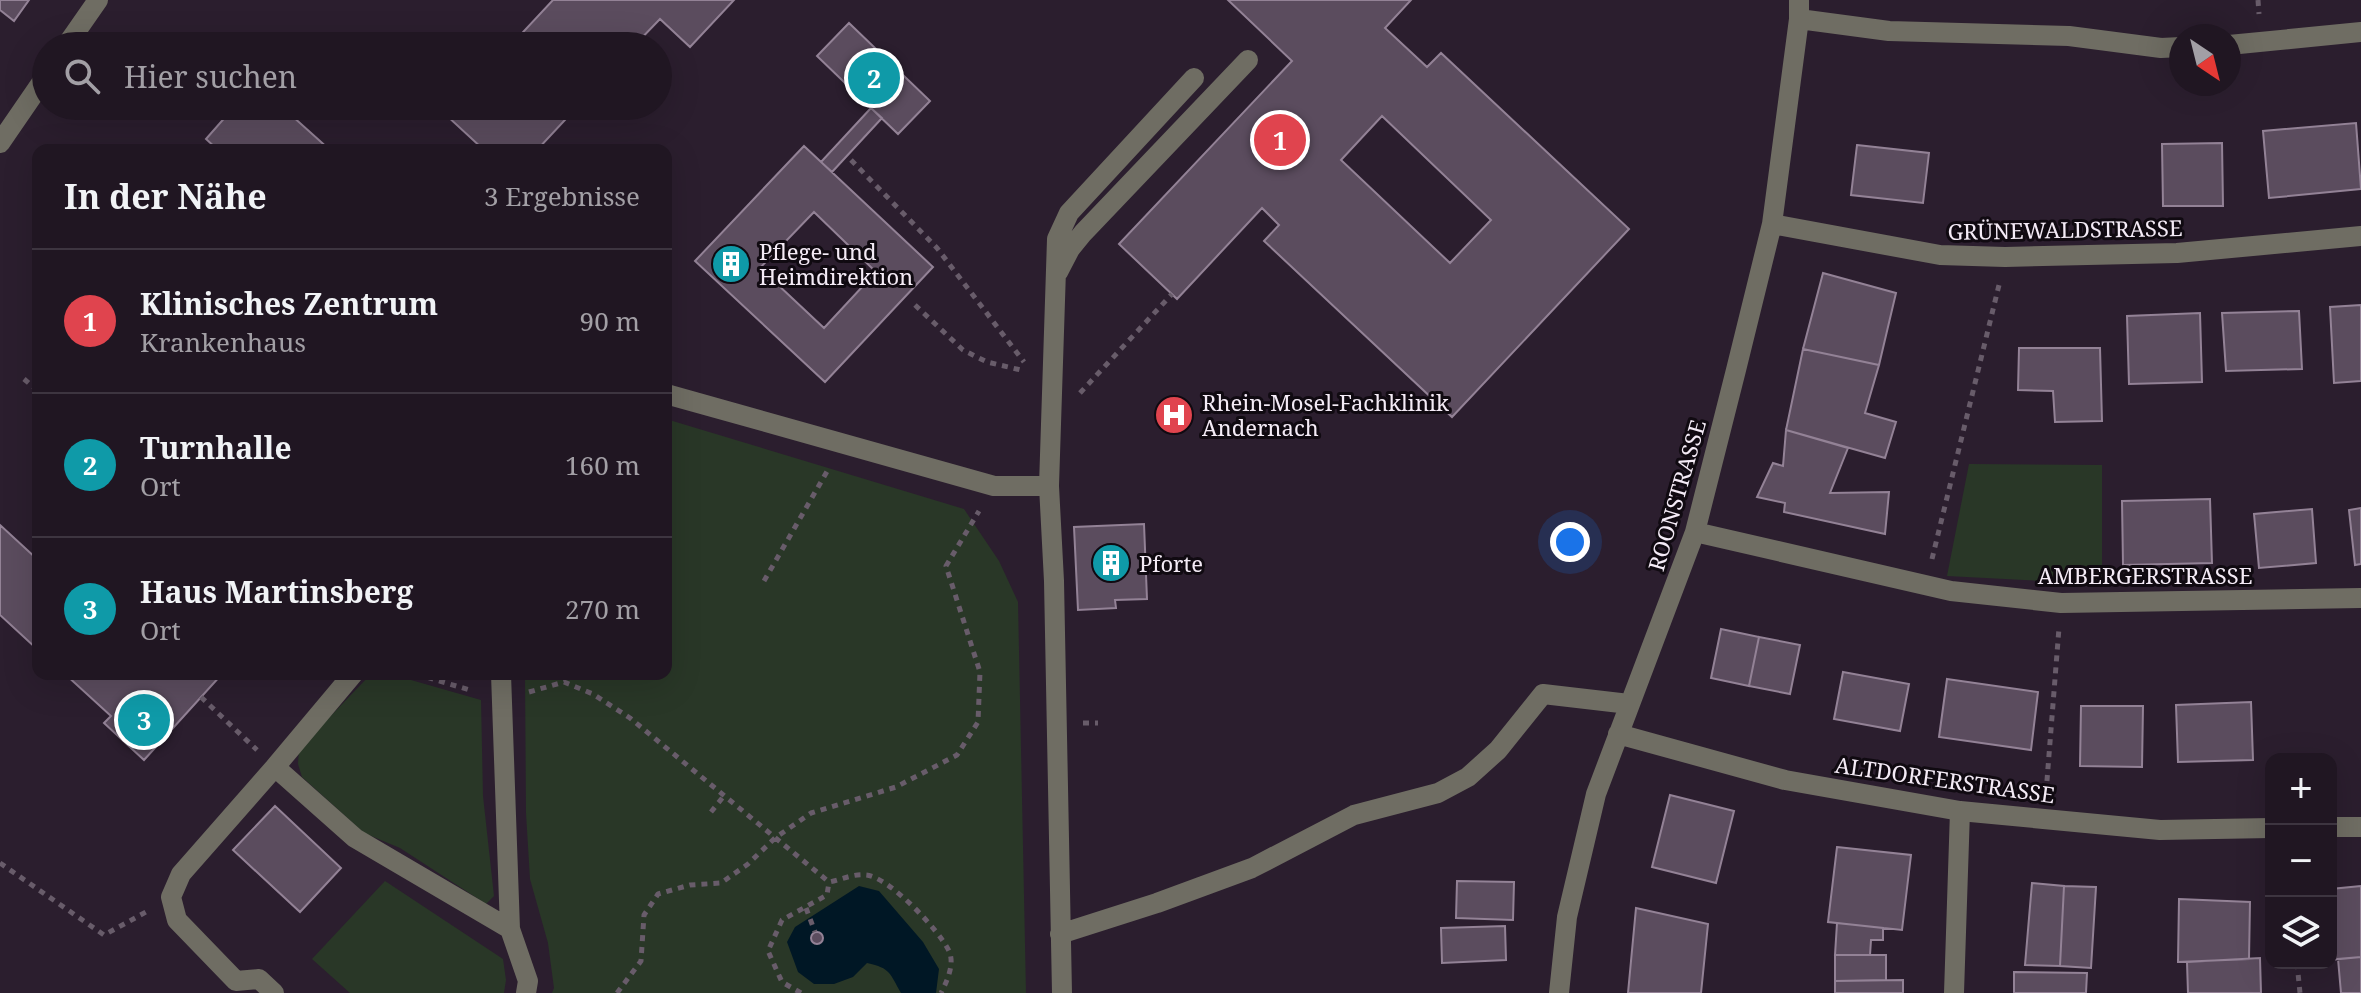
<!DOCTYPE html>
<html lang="de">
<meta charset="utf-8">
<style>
:root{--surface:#201622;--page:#2d232f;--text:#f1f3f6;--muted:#a29fa5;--line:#3d3540;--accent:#ea580c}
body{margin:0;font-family:"Noto Serif",serif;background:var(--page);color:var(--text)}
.controls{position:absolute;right:24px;bottom:24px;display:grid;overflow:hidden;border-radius:16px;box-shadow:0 8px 32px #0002}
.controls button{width:72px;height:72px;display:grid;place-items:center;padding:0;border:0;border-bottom:2px solid var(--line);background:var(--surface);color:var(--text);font:40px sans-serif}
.compass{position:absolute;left:2169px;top:24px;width:72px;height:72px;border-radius:50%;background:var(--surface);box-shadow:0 8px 32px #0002;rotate:145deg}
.you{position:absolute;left:1570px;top:542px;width:28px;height:28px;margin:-20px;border:6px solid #fff;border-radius:50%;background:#1a73e8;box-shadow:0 0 0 12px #1a73e833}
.badge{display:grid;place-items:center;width:52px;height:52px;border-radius:50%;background:var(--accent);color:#fff;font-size:26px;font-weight:700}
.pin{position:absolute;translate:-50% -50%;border:4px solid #fff;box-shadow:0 2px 8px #0006}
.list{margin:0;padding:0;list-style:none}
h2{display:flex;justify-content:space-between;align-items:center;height:104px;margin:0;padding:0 32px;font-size:34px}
h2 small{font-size:26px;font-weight:400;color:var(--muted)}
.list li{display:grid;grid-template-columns:52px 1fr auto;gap:24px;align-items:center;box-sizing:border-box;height:144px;padding:0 32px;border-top:2px solid var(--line)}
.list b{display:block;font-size:30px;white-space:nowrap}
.list p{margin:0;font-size:26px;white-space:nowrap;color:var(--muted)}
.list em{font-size:26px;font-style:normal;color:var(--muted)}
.icon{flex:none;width:44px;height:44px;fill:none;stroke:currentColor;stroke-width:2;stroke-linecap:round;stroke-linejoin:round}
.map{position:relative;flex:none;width:2361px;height:993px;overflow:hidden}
.search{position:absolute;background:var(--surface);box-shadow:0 8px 32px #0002;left:32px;top:32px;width:640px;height:88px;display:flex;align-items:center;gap:20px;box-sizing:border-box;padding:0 28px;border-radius:44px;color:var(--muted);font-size:30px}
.panel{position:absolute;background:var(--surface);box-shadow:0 8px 32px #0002;left:32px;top:144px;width:640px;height:536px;border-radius:16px}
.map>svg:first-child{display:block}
.green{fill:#293727}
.water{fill:#001725}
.building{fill:#5b4c5e;stroke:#938296;stroke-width:2;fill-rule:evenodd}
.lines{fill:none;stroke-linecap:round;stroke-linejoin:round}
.path{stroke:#685c6a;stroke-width:5;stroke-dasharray:6 6;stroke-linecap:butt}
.minor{stroke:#6f6d63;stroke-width:20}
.labels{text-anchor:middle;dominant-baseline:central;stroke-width:6;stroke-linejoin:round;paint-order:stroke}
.street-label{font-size:22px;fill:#f4ebf6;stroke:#100a11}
.poi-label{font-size:22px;fill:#f4ebf6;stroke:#100a11;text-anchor:start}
</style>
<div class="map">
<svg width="2361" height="993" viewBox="0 0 2361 993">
<rect width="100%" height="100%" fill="#2b1e2e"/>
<!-- green -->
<path class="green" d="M666,419L964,509L999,561L1018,602L1026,993H552L554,988L548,943L530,879L526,813L525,674H666Z
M1969,464L2102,465V584L1947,576Z
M371,674H390L481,700L483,796L494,896L486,904L400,848L364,833L302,777L298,764L299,749Z
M385,881L503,959L506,980L504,993H350L312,959Z"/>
<!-- water -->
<path class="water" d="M859,886L879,891L923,942L939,969L936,993H901C890,974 891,968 867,963L853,977L834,984H814L798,972L787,942L795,927Z"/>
<!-- building -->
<path class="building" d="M0,0H29L14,21L0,10Z
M553,0H734L690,47L660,19L634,46H510Z
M1228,0H1411L1385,28L1427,67L1441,53L1629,229L1452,417L1264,241L1279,225L1262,208L1177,299L1119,244L1292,61ZM1382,116L1491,220L1450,263L1341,160Z
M849,23L930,101L898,134L817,56Z
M235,106H281L330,150H218L206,139Z
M454,106H578L537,150H484L446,115Z
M871,108L882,118L832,172L821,162Z
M2356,123L2361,189L2269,198L2263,131Z
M2222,143L2223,206H2163L2162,144Z
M1857,145L1929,153L1923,203L1851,195Z
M804,146L933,267L825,382L695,261ZM814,212L876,272L824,328L760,268Z
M1823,273L1896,293L1879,365L1803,349Z
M2361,305V381L2334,383L2330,307Z
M2299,311L2302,369L2226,371L2222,313Z
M2200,313L2202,382L2129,384L2127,316Z
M2019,348H2100L2102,421L2055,422L2053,391L2018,390Z
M1803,349L1879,365L1865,413L1896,422L1885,458L1786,430Z
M1786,430L1848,448L1830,493L1889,492L1885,534L1784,512L1785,503L1757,497L1773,463L1783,466Z
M2210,499L2212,563L2123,565L2122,501Z
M2361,508V564L2355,565L2349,510Z
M2312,509L2316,563L2259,568L2254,514Z
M1144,524L1147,599L1115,600L1116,608L1078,610L1074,527Z
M0,525L38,560V650L0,615Z
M1721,629L1759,637L1749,686L1711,678Z
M1759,637L1800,645L1790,694L1749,686Z
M1843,672L1909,684L1900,731L1834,719Z
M65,674H222L144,760L104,723L111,716Z
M1947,679L2038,692L2031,750L1939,737Z
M2251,702L2253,760L2178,762L2176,705Z
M2081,706H2143L2142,767L2080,766Z
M1670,795L1734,811L1716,883L1652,867Z
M275,806L341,868L300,912L233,850Z
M1837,847L1911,855L1902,930L1828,922Z
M1457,881L1514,882L1513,920L1456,918Z
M2032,883L2064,886L2060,966L2025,965Z
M2064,886L2096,887L2091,968L2060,966Z
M2361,886V957L2331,960V889Z
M2179,899L2250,902L2249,959L2178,962Z
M1636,908L1708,924L1701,993H1628Z
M1837,923L1883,928V940H1871L1870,955H1835Z
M1505,926L1506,960L1442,963L1441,928Z
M811 938a6 6 0 1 1 12 0a6 6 0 1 1-12 0Z
M1835,955H1886V980L1835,981Z
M2361,957V993H2341L2338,959Z
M2260,958L2261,993H2188L2187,962Z
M2014,972L2087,973L2086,993H2014Z
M1903,980V993H1835V981Z"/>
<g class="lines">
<!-- path -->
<path class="path" d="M2258,0L2259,14
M851,160L937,248L1024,362
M915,305L963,350L987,362L1025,371
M24,379L38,391
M1080,393L1172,294
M1932,559L1999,285
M764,581L829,468
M416,674L473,691
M529,692L564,682L593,694L630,718L829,882C840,880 855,873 866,875C889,877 939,930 949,951C955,964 947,981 941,993
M201,697L257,750
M1083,723H1098
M2046,793L2059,628
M711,812L723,797
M0,863L104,935L146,912
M806,908L815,932
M2297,963L2300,993
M617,993L641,961L644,915L658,894L690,885L721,883L748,864L775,838L811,813L896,787L957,755L978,722L980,672L946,566L979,511
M801,993L782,982L768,951L782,920L827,895L829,882"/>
<!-- minor -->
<path class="minor" d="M1799,19L1889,31L2069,36L2161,48L2181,47
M2229,45L2361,32
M66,46L98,0
M0,143L46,76
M1772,224L1940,255L2005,257L2177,253L2361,236
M1058,272L1070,249L1083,233L1248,60
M666,394L994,486H1049
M1695,532L1951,591L2061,603L2361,598
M353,674L275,767L355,838L510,929
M501,674L510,929L528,981L526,993
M1618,734L1785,780L1960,811L2160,830L2271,828
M2331,827H2361
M1060,934L1157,903L1252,868L1354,815L1438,793L1468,777L1498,750L1543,694L1629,704
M274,993L259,979L236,981L177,920L171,897L181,874L275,767
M1062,993L1054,581L1049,486L1057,239L1069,213L1194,78
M1559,993L1567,917L1596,794L1695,532L1736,370L1772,224L1799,19V0
M1954,993L1960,811"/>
</g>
<!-- icons -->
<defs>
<g id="building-disc" transform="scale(2)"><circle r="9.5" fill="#0f9aa8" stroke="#100a11"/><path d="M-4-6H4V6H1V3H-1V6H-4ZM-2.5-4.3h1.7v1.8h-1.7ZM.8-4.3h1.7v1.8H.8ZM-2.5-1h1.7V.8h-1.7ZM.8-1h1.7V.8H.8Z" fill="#fff"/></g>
<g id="hospital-disc" transform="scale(2)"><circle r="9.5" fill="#e0444e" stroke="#100a11"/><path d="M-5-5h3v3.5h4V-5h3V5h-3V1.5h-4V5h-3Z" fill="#fff"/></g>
</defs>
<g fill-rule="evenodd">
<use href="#building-disc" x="731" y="264"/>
<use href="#hospital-disc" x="1174" y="415"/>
<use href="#building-disc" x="1111" y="563"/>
</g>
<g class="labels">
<!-- street labels -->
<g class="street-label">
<text transform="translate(2065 229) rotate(-1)">GRÜNEWALDSTRASSE</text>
<text transform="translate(1676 495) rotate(-74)">ROONSTRASSE</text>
<text x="2145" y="575">AMBERGERSTRASSE</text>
<text transform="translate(1945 779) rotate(8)">ALTDORFERSTRASSE</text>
</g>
<!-- poi labels -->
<g class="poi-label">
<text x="759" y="251">Pflege- und<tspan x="759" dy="25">Heimdirektion</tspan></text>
<text x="1202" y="402">Rhein-Mosel-Fachklinik<tspan x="1202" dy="25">Andernach</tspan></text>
<text x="1139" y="563">Pforte</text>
</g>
</g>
</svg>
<div class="controls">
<button>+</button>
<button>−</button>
<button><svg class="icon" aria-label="layers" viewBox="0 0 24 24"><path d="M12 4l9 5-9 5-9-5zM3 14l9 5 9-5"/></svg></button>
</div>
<svg class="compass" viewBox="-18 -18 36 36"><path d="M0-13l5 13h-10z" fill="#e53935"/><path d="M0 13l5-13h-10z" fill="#a29fa5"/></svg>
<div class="you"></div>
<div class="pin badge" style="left:1280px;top:140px;background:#e0444e">1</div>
<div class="pin badge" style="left:874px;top:78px;background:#0f9aa8">2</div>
<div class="pin badge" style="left:144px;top:720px;background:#0f9aa8">3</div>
<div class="search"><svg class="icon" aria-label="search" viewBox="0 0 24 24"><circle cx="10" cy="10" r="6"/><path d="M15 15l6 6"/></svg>Hier suchen</div>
<section class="panel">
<h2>In der Nähe<small>3 Ergebnisse</small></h2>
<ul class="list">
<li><span class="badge" style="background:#e0444e">1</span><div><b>Klinisches Zentrum</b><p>Krankenhaus</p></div><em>90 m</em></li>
<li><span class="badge" style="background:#0f9aa8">2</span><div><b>Turnhalle</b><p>Ort</p></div><em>160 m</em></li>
<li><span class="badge" style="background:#0f9aa8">3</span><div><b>Haus Martinsberg</b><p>Ort</p></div><em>270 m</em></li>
</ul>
</section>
</div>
